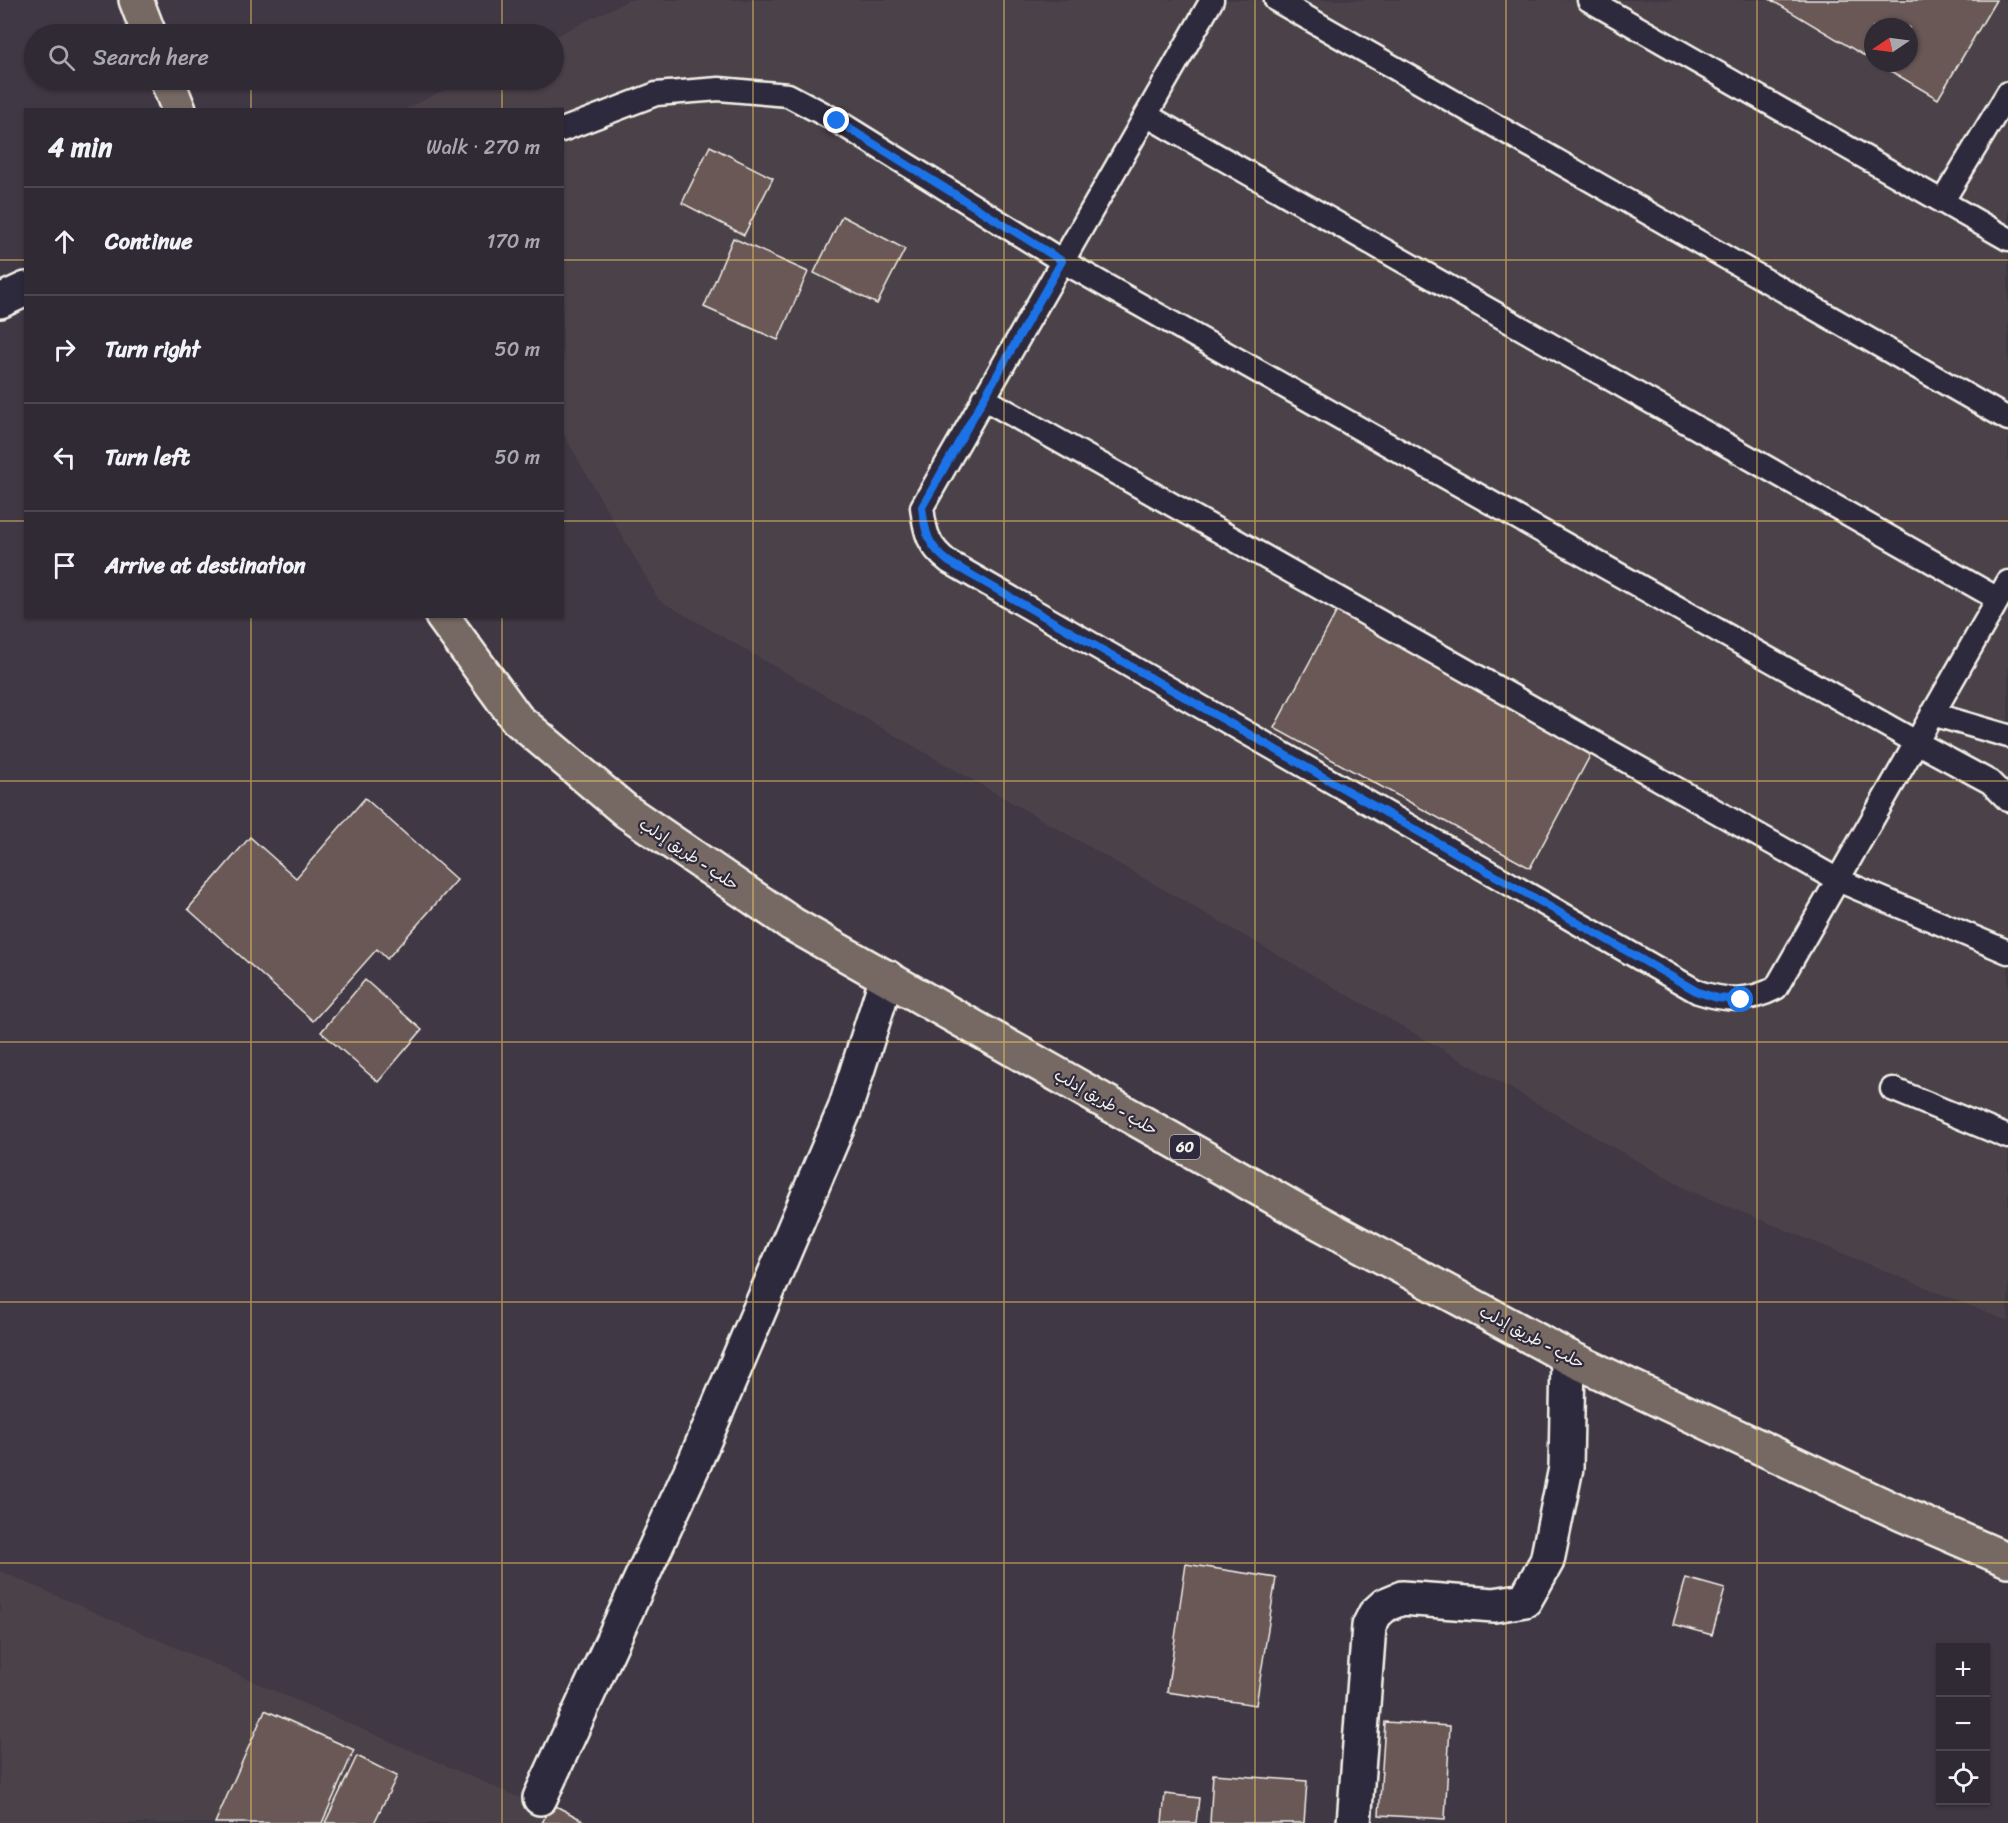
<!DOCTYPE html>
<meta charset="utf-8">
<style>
:root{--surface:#302a34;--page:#38323c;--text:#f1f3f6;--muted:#a8a7ac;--line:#4b464f}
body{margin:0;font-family:Sriracha,"Playpen Sans Arabic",sans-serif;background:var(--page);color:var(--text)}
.controls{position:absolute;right:18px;bottom:18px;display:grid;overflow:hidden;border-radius:0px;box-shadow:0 2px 4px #0004}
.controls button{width:54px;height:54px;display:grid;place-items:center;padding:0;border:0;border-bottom:2px solid var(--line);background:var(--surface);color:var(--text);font:30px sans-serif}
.compass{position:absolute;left:1864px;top:18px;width:54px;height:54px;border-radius:50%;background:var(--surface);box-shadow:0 2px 4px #0004;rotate:257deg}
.stop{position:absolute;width:18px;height:18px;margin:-14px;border:4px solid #1a73e8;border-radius:50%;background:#fff}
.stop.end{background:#1a73e8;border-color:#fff;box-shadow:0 2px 6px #0008}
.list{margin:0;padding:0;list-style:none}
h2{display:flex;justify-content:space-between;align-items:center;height:78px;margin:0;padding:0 24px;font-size:26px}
h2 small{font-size:20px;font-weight:400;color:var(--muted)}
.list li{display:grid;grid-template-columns:39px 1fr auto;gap:18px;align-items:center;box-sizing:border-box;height:108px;padding:0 24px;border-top:2px solid var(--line)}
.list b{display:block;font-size:22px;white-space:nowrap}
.list em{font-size:20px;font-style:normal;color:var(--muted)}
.icon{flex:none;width:33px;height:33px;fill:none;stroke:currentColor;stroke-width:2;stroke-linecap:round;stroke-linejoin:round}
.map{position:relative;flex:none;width:2008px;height:1823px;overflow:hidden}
.search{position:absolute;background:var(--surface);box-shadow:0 2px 4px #0004;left:24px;top:24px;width:540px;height:66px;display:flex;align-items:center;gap:15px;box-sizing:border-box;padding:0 21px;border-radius:33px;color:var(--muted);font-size:22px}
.panel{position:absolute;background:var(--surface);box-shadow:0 2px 4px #0004;left:24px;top:108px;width:540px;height:510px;border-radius:0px}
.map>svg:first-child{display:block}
.built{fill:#4c424a;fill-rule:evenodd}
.building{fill:#695957;stroke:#f4f1e8;stroke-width:1.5}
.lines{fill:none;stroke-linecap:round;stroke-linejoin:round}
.lane-casing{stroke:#f4f1e8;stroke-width:27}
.street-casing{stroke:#f4f1e8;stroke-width:38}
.highway-casing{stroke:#f4f1e8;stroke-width:38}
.lane{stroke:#2f2a3d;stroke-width:22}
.street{stroke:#2f2a3d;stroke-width:33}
.highway{stroke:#766964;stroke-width:33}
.route{stroke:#1a73e8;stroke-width:8}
.grid{fill:none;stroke:#ffd166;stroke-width:1.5;stroke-opacity:0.55}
.labels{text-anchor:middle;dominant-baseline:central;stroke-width:4.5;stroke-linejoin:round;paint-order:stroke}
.shield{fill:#2f2a3d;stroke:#b9b5b5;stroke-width:1.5}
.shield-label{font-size:15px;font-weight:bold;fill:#f4f1e8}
.street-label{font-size:16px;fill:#f4f1e8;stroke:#2f2a3d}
</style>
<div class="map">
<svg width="2008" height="1823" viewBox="0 0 2008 1823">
<rect width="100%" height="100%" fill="#403845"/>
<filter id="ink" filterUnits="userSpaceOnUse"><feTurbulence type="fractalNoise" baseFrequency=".0167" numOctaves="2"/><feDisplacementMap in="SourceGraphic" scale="12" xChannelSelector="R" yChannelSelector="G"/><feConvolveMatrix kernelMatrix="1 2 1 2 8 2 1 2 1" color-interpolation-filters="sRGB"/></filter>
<g filter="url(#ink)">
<!-- built -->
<path class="built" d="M629,0H2008V1321L1688,1190L659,600L563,433L562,110H403L465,80H554V37ZM1873,27H1909V63H1873Z
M0,1571L577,1823H0Z"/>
<!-- building -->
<path class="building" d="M1771,0H1996L1938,99L1877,63H1909V27H1873V61Z
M710,146L773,178L744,235L682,203Z
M842,216L905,249L877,304L814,273Z
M733,238L808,272L778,340L704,307Z
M1337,611L1592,752L1530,868L1274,728Z
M365,798L457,880L387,959L377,949L313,1021L188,909L250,837L296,878Z
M365,980L422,1030L378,1082L321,1032Z
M1186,1564L1276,1578L1256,1705L1167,1692Z
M1686,1578L1725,1589L1712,1635L1673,1624Z
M265,1710L354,1750L322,1823H215Z
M1385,1722L1450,1726L1445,1819L1379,1815Z
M357,1756L397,1776L374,1823H325Z
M1213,1774L1307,1781L1304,1823H1210Z
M1165,1794L1199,1798L1196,1823H1162Z
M552,1804L588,1823H542Z"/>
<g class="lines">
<!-- lane casing -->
<g class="lane-casing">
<path id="lane" d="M1212,0L922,507C925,533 928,546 949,562L1698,992C1726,1001 1749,1002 1776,988L2008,582
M1276,0L2008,419
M1589,0L2008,239
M1146,115L1998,599
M562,130L656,94L719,89L788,95L837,121L1062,261L1916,742L1990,782L2008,800
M1942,202L2008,93
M983,398L1838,880L2008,952
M1932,714L2008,736
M1892,1089L2008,1137"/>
</g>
<!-- street casing -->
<g class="street-casing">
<path id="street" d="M0,301L26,289
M540,1798L694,1464L845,1109L887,977
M1354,1823L1369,1626L1375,1614L1385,1605L1402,1598L1494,1605L1525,1600L1547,1561L1566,1468L1568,1357"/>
</g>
<!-- highway casing -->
<g class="highway-casing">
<path id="highway" d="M136,0L149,34
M167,80L179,110
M442,616L517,719L626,811L792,924L1307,1216L1568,1357L1902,1514L2008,1560"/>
</g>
<!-- lane -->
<use href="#lane" class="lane"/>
<!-- street -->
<use href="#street" class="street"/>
<!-- highway -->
<use href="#highway" class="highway"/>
</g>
</g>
<g class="lines" filter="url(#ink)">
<!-- route -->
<path class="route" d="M837,121L1062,261L922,507C925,533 928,546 949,562L1698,992L1717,998L1741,1000"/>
</g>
<!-- grid -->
<path class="grid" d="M251,0V34M502,0V34M753,0V1823M1004,0V1823M1255,0V1823M1506,0V1823M1757,0V1823M251,80V110M502,80V110M0,260H26M562,260H2008M0,521H26M562,521H2008M251,616V1823M502,616V1823M0,781H2008M0,1042H2008M0,1302H2008M0,1563H2008"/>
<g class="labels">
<!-- shield labels -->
<rect class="shield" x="1170" y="1135" width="30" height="24" rx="4.5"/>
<g class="shield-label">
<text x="1185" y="1147">60</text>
</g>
<!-- street labels -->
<g class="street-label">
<text transform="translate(689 854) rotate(34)">حلب - طريق إدلب</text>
<text transform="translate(1106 1102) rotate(30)">حلب - طريق إدلب</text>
<text transform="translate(1532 1337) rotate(28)">حلب - طريق إدلب</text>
</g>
</g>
</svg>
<div class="controls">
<button>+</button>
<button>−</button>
<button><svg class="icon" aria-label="locate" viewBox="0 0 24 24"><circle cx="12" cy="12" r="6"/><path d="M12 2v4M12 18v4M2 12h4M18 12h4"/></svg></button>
</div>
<svg class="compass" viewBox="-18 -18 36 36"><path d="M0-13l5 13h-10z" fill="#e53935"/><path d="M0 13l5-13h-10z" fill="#a8a7ac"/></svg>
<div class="stop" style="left:1741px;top:1000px"></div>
<div class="stop end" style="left:837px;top:121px"></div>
<div class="search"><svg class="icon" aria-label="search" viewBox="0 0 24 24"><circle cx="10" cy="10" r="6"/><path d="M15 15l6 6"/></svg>Search here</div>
<section class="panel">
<h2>4 min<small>Walk · 270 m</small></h2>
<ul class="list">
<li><svg class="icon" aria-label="ahead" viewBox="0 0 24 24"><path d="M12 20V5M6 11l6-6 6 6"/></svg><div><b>Continue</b></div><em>170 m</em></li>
<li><svg class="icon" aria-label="right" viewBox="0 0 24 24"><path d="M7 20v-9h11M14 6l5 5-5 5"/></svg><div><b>Turn right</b></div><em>50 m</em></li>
<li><svg class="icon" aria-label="left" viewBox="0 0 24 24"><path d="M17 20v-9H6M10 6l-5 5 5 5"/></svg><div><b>Turn left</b></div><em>50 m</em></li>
<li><svg class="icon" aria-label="arrive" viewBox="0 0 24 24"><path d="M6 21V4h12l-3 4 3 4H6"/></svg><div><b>Arrive at destination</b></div></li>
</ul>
</section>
</div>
